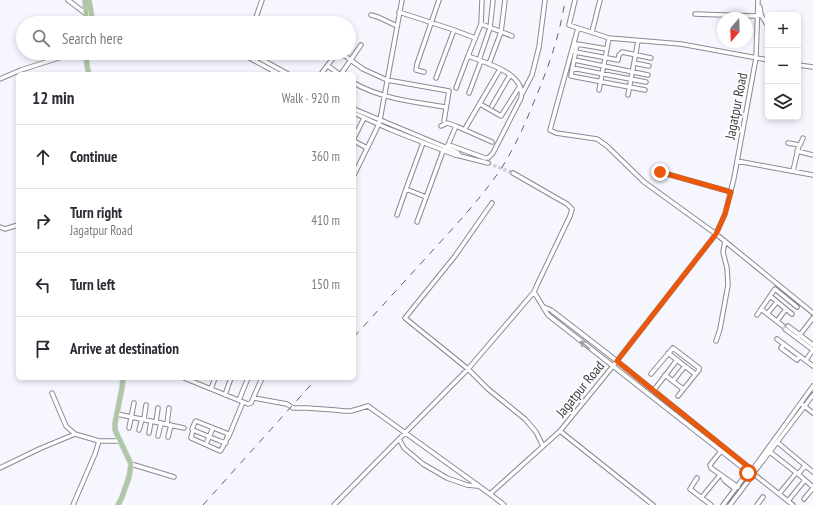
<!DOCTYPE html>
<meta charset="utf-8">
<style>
:root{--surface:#fff;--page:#f7f7f7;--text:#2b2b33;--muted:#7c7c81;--line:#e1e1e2}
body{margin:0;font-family:"PT Sans Narrow",sans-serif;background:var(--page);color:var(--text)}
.controls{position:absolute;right:12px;top:12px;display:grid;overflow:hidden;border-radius:6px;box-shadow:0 2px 6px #0003}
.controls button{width:36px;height:36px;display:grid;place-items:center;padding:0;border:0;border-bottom:1px solid var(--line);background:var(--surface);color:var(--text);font:20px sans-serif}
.compass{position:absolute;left:717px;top:12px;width:36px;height:36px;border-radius:50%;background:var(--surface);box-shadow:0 2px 6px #0003;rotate:199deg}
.stop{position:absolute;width:12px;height:12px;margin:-9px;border:3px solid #ea580c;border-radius:50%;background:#fff}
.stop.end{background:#ea580c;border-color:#fff;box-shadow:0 1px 4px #0008}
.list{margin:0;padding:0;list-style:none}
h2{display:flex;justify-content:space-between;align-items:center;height:52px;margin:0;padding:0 16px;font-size:17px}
h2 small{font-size:13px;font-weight:400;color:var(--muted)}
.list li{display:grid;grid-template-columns:26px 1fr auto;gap:12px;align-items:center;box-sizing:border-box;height:64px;padding:0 16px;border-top:1px solid var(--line)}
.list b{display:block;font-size:15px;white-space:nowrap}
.list p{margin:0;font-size:13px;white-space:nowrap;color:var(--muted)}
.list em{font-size:13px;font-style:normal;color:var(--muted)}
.icon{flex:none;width:22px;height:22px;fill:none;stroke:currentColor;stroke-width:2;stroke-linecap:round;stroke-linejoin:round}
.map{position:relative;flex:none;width:813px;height:505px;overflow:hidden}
.search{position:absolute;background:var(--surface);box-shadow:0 2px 6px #0003;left:16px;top:16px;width:340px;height:44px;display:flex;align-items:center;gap:10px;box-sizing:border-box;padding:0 14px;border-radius:22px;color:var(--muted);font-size:15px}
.panel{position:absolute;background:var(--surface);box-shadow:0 2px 6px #0003;left:16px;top:72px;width:340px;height:308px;border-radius:6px}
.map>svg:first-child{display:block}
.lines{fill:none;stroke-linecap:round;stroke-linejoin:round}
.minor-tunnel{stroke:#d1d1d8;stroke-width:3.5;stroke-dasharray:3.5 2;stroke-linecap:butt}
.minor-casing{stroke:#8b8a93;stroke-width:5.5}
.major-casing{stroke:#d4d4d5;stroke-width:6}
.minor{stroke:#fff;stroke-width:3.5}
.major{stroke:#aec7a6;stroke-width:4.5}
.rail{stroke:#636368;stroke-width:1;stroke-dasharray:7 7;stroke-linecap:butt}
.oneway{stroke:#9e9ea0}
.route{stroke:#ea580c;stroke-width:5}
.labels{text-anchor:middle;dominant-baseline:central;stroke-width:4;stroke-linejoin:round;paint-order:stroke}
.street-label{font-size:14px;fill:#3d3d41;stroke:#fff}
</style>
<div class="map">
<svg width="813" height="505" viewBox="0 0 813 505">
<rect width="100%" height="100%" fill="#f6f6fe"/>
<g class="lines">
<!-- minor-tunnel -->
<path class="minor-tunnel" d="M488,163L513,173"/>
<!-- minor casing -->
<g class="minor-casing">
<path id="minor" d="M68,0L98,23
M575,0L569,25L578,28
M760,7L761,15L768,26
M399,12L454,30L436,78
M695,14L753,16L761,15
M371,15L378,17L397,26
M97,23L103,21L113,23
M254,23L262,0
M481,24L512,36
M454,30L475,38
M592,32L600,0
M607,49L577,44L571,76L645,90
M575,52L618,60L619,55L622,52L651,58
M238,53L244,55L279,74
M250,53L288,74
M341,53L363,69L387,80L449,91L444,121
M479,60L490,28L493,0
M574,60L648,75
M768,60L681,44L609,38L578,28L550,130L556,133L597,139L607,146L644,182L716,234L813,313
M634,63L649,66
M489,64L501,32L505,0
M798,65L813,67
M328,66L339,74
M572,68L646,82
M424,72L416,70L417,64L439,0
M321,74L337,53
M341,74L361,45
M0,79L21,70L74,53
M354,83C382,99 415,102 446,107
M456,88L468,56
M599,90L609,38
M469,93L481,61
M522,94L532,75L539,47L545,0
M628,95L638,41
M480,104L501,116L520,86
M492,106L510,75
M354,109L457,152L460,156
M354,113L389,129L455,155L460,156L488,163
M441,126L447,123L456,126
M466,127L500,69
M354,138L364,118
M354,141L367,148
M788,143L800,145L803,138
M448,145L456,126L492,142
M445,148L448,145L452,146L485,158H488L493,153L521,98C526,73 486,63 468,56L481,24L482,0
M797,151L813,155
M737,161L813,175
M793,171L799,145
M660,172L731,192
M354,175L377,128L380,120L402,0
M406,189L423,143
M492,203L455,256L405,318L468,369L488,389L525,419L536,432L543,446
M397,215L406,189L426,197
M417,222L443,151
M0,227L5,229L18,225
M534,292L548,315L748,472L723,505
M770,296L792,314
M544,307L551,310L617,361L751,469
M761,309L783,326
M767,314L777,302
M757,315L775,289L797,307
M777,321L786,309
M788,326L813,345
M785,329L813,350
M799,336L813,318
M777,339L813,366
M716,341L720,329L728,285L727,268L723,252L725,241
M784,344L781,348L797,360L800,356
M668,353L695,374
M806,360L813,350
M651,374L673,348L699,368V370L678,396
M665,375L683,389
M184,378L248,404L251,403L262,378
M673,381L685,366
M211,389L215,378
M654,390L677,360
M52,393L66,426L75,434L99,441H120
M225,395L231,378
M254,398L287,404L293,408H307L335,410L344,411H351L368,406L490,494
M239,400L248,378
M803,405L813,413
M117,414L184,428
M144,419L146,405
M156,422L158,408
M167,424L169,408
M129,428L134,403
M139,430L142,419
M193,430L191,438L220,451L221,450C224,445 227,440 228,434L226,433L196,421L195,422L192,429L193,430L220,441L226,443
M560,431L653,505
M149,433L151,421
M158,436L161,423
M168,437L171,425
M228,438L243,402
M399,439L404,448L423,464L447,478L467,485L477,486
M777,442L813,472
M206,444L213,428
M721,451L710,465L711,468L738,487
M770,452L798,474
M131,464L174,477
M805,466L798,474L813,487
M0,468L39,449L75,434
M753,469L813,386
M755,471L813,395
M755,475L793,505
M697,478L690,489L711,505
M723,478L725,481L735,489
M779,494L796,473
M701,498L720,475
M804,499L813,488
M788,501L805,480
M73,505L95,454L99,441
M334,505L468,369L534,292L537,285L570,216L572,209L567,204L513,173
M504,505L490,494L560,431L613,366L716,234L725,214L734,178L756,58L758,0
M730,505L752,476
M757,505L763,497"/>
</g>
<!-- major casing -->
<g class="major-casing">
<path id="major" d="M85,0L86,15L90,23
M89,0L92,18L90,23
M86,53L87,66L89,74
M118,505L122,497L129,477L131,464L115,430V423L122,388L123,378"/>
</g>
<!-- minor -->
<use href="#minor" class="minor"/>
<!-- major -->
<use href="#major" class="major"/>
<!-- rail -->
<path class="rail" d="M354,337C380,308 407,279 433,250C457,224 481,198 501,169C514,148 524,127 533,104C547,71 560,36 565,0
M203,505L317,378"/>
</g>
<!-- one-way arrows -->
<defs><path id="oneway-shaft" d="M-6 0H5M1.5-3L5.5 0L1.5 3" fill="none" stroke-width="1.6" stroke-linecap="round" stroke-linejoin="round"/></defs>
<use class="oneway" href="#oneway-shaft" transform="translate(585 345) rotate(-141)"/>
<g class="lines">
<!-- route -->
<path class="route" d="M660,172L731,192L725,214L716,234L617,361L751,469L749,471L748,473"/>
</g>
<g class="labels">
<!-- street labels -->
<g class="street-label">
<text transform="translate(736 106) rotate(-79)">Jagatpur Road</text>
<text transform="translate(580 389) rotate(-51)">Jagatpur Road</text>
</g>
</g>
</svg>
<div class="controls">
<button>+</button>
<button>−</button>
<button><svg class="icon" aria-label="layers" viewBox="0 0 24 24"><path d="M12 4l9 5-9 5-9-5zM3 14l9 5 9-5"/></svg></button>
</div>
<svg class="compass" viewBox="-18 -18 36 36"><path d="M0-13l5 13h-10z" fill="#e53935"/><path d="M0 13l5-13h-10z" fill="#7c7c81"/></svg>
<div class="stop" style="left:748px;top:473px"></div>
<div class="stop end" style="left:660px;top:172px"></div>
<div class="search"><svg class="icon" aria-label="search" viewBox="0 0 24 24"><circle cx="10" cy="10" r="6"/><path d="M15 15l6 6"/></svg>Search here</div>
<section class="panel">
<h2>12 min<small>Walk · 920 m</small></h2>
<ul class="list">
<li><svg class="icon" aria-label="ahead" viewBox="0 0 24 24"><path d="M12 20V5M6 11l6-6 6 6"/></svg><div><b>Continue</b></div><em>360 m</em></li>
<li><svg class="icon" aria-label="right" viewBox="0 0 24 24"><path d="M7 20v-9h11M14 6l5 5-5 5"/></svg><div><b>Turn right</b><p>Jagatpur Road</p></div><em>410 m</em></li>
<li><svg class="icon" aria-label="left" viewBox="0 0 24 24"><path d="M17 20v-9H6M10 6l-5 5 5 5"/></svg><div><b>Turn left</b></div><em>150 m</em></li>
<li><svg class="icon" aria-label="arrive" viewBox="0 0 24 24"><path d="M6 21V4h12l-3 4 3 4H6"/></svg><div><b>Arrive at destination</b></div></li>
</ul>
</section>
</div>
